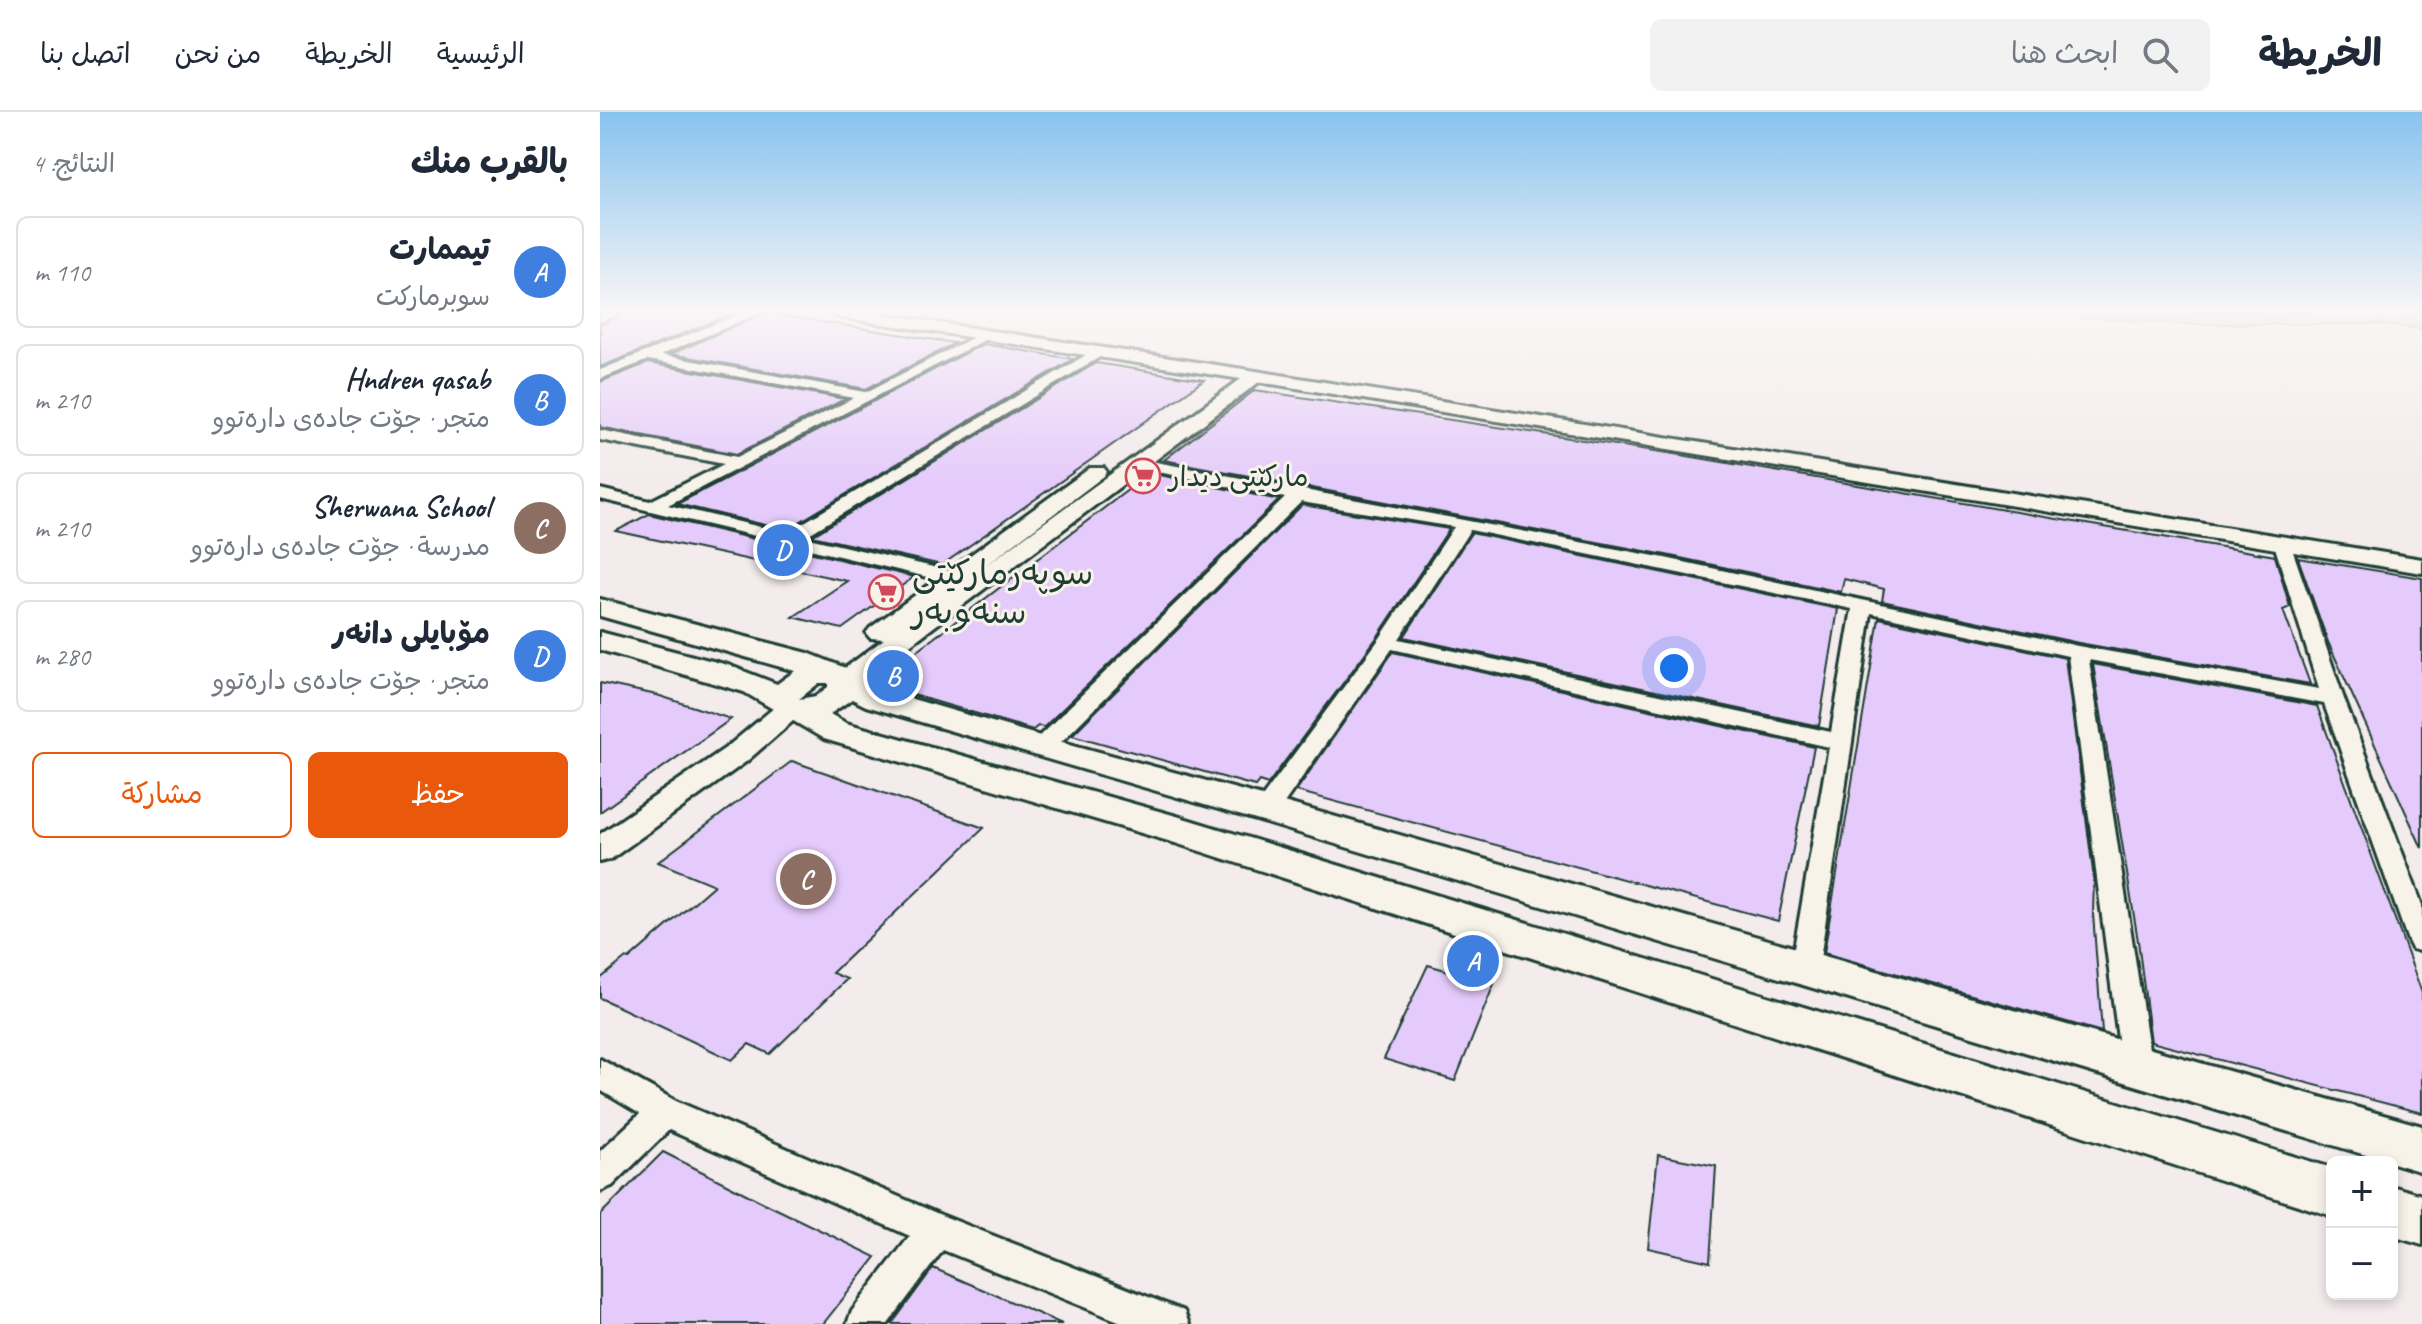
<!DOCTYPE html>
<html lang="ar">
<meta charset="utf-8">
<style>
:root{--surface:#fff;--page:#f2f2f3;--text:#1f2937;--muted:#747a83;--line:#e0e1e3;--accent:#ea580c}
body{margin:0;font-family:Caveat,"Playpen Sans Arabic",sans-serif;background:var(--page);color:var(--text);direction:rtl}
.controls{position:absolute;right:24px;bottom:24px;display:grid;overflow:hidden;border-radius:12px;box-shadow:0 4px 12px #0003}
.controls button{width:72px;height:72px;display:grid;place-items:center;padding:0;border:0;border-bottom:2px solid var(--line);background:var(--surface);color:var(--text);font:40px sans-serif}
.you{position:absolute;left:1074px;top:556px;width:28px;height:28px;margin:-20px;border:6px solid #fff;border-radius:50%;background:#1a73e8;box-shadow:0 0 0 12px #1a73e833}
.badge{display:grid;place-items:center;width:52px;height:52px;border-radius:50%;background:var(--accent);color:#fff;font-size:26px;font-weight:700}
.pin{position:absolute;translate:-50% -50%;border:4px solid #fff;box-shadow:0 2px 8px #0006}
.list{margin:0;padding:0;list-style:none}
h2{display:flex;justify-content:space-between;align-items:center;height:104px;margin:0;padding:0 32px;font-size:34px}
h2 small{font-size:26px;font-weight:400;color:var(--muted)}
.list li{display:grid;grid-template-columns:52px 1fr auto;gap:24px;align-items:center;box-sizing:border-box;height:112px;margin:0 16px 16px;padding:0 16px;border:2px solid var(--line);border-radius:12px}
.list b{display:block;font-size:30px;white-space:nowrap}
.list p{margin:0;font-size:26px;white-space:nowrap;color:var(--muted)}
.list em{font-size:26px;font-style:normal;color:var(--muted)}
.actions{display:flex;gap:16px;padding:24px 32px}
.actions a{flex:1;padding:18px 0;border:2px solid var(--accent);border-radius:12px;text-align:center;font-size:28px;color:var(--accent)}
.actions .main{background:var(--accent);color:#fff}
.icon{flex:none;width:44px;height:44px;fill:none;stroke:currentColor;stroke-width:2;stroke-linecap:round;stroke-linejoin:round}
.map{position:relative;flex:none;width:1822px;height:1212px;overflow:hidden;direction:ltr}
header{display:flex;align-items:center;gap:48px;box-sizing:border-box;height:112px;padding:0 40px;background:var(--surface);border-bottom:2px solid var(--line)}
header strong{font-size:38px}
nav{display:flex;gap:44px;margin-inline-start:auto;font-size:28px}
.search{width:560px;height:72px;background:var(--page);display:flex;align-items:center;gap:20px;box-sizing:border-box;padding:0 28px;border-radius:12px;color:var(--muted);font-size:30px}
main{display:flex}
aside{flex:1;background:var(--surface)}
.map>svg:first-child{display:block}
.green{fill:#9edda5;stroke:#5e8d6c;stroke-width:2}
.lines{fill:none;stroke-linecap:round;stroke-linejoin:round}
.river{fill:#97d9f9;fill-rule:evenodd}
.building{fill:#e5cbfb;stroke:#1f3d34;stroke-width:2}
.minor-casing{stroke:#1f3d34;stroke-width:6}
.tertiary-casing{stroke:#1f3d34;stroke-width:6}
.secondary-casing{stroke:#1f3d34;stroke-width:6}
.minor{fill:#f7f3e8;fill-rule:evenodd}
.tertiary{fill:#f7f3e8;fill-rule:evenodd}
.secondary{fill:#f7f3e8;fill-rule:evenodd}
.labels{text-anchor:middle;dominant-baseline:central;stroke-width:6;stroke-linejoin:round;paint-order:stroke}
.far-poi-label{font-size:28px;fill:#1f3d34;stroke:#f7f3e8;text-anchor:start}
.poi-label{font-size:34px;fill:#1f3d34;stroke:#f7f3e8;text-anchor:start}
</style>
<header>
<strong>الخريطة</strong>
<div class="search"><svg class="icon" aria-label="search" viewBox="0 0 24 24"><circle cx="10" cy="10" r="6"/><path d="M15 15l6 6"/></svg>ابحث هنا</div>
<nav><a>الرئيسية</a><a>الخريطة</a><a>من نحن</a><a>اتصل بنا</a></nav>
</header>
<main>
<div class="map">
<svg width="1822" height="1212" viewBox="0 0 1822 1212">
<rect width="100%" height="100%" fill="#f3ebec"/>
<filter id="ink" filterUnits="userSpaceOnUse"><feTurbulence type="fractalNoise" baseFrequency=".0125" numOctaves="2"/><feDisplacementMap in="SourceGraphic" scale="16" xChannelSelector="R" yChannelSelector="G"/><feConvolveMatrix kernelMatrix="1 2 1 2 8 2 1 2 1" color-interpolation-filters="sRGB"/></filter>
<g filter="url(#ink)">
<!-- green -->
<path class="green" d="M1407,200H1822V217L1776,212H1579Z"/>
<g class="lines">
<!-- river -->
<path class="river" d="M1712,200H1788L1784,205C1764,210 1736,210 1716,205Z"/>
</g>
<!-- building -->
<path class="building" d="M27,200H137L0,255V213Z
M165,201L355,231L266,277L71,242Z
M383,232L473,247L186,418L77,392Z
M48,251L245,287L137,342L0,315V270Z
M496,251L604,268L342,453L212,424Z
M655,278L1075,342L1675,444L1690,495L1683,498L1710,572L1479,531L1282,489L1284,477L1244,467L1241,480L1066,443L564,348Z
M550,361L679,388L444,615L438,614L433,618L286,575L276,570Z
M702,393L849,417L778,524L668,672L659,669L655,674L472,623Z
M49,402L314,465L242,517L193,505L247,469L16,419Z
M871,421L1238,497L1219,614L804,525Z
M1698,446L1822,466V736L1728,530Z
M1279,506L1465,546L1494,767L1493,802L1502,920L1224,841Z
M793,540L1214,635L1178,809L696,679Z
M1493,552L1717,594L1822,881V1001L1551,930L1538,829Z
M0,571L57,583L131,607L0,700Z
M192,649L384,716L232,861L247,867L170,942L149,932L132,948L0,886V867L26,846L29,847L114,773L58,750Z
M828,853L894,872L855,969L784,947Z
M63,1040L162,1090L276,1145L223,1212H0V1103Z
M1058,1043L1116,1054L1110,1150L1048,1136Z
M333,1156L407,1188L462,1212H292Z"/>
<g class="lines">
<!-- minor casing -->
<g class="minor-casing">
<path id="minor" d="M6,200H24L0,210V202Z
M145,200H162L61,243L266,280L384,220L394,223L68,393L186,421L496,237L508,240L204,425L359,461L361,465L359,469L352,471L0,387V377L50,389L124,352L0,328V318L137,345L254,286L48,248L0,267V258Z
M540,347L1065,446L1478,534L1719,577L1674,432L1683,427L1689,428L1744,587L1822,793V840L1812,837L1808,829L1724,592L1489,548L1551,950L1547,960L1536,964L1525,960L1521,950L1468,544L1271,501L1219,854L1215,862L1205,866L1195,862L1191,854L1229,635L792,537L675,704L666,707L657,704L654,698L657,692L780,526L854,415L701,390L449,642H433L430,636L433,630L685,386L534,355V349ZM870,418L1252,497L1231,620L799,527Z
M0,947L76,989L341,1103L584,1199L589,1212H526L343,1138L288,1212H247L252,1199L310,1124L69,1018L12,1074L0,1079V1039L40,1002L0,978Z"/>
</g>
<!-- tertiary casing -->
<g class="tertiary-casing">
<path id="tertiary" d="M230,200H268L656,259L1822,447V461L659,270L254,575L245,578L236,575L232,569L236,563L284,527L270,526L266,521L270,516L490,356H504L507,360L504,364L382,456L641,267L238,205Z
M191,587L201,590L205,596L201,602L147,649L11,747L0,750V722L127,635L181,590Z"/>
</g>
<!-- secondary casing -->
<g class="secondary-casing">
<path id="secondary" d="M0,487L208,541L248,557L288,580L444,625L666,685L1822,1014V1060L666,711L266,594L252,587L230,602L246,611L580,705L1732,1056V1104L575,731L224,627L144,580L0,538V520L128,553L177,572L195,559L0,504ZM219,571H228V575L216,584L199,587Z
M1792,1074L1822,1083V1133L1792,1124Z"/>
</g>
<!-- minor -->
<use href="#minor" class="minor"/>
<!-- tertiary -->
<use href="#tertiary" class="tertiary"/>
<!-- secondary -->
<use href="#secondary" class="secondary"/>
</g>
</g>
<!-- sky -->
<linearGradient id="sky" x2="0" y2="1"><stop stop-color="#87c3ef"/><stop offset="0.54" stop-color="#faf6f6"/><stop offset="1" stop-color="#faf6f6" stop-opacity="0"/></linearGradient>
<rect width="1822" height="370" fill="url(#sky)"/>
<!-- icons -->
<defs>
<g id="supermarket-ring" transform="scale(1.8)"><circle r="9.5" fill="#f7f3e8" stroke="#d1495b" stroke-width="1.5"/><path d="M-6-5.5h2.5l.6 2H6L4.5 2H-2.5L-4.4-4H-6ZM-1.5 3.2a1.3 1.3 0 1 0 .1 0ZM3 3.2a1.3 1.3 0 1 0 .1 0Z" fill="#d1495b"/></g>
</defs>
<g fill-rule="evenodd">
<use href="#supermarket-ring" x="543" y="364"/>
<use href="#supermarket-ring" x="286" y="480"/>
</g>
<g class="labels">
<!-- far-poi labels -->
<g class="far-poi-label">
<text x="569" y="364">مارکێتی دیدار</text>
</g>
<!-- poi labels -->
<g class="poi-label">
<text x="312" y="460">سوپەرمارکێتی<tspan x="312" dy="39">سنەوبەر</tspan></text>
</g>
</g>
</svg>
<div class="controls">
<button>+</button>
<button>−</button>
</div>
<div class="you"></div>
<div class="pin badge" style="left:873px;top:849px;background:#3f7fe0">A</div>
<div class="pin badge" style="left:293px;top:564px;background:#3f7fe0">B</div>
<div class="pin badge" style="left:206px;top:767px;background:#8d6e63">C</div>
<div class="pin badge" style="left:183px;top:438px;background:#3f7fe0">D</div>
</div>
<aside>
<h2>بالقرب منك<small>النتائج: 4</small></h2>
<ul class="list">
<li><span class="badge" style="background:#3f7fe0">A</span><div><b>تیممارت</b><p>سوبرماركت</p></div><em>110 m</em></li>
<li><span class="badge" style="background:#3f7fe0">B</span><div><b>Hndren qasab</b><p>متجر · جۆت جادەی دارەتوو</p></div><em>210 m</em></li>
<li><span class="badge" style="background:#8d6e63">C</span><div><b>Sherwana School</b><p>مدرسة · جۆت جادەی دارەتوو</p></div><em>210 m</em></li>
<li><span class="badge" style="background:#3f7fe0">D</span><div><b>مۆبایلی دانەر</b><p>متجر · جۆت جادەی دارەتوو</p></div><em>280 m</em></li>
</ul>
<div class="actions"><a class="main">حفظ</a><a>مشاركة</a></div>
</aside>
</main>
